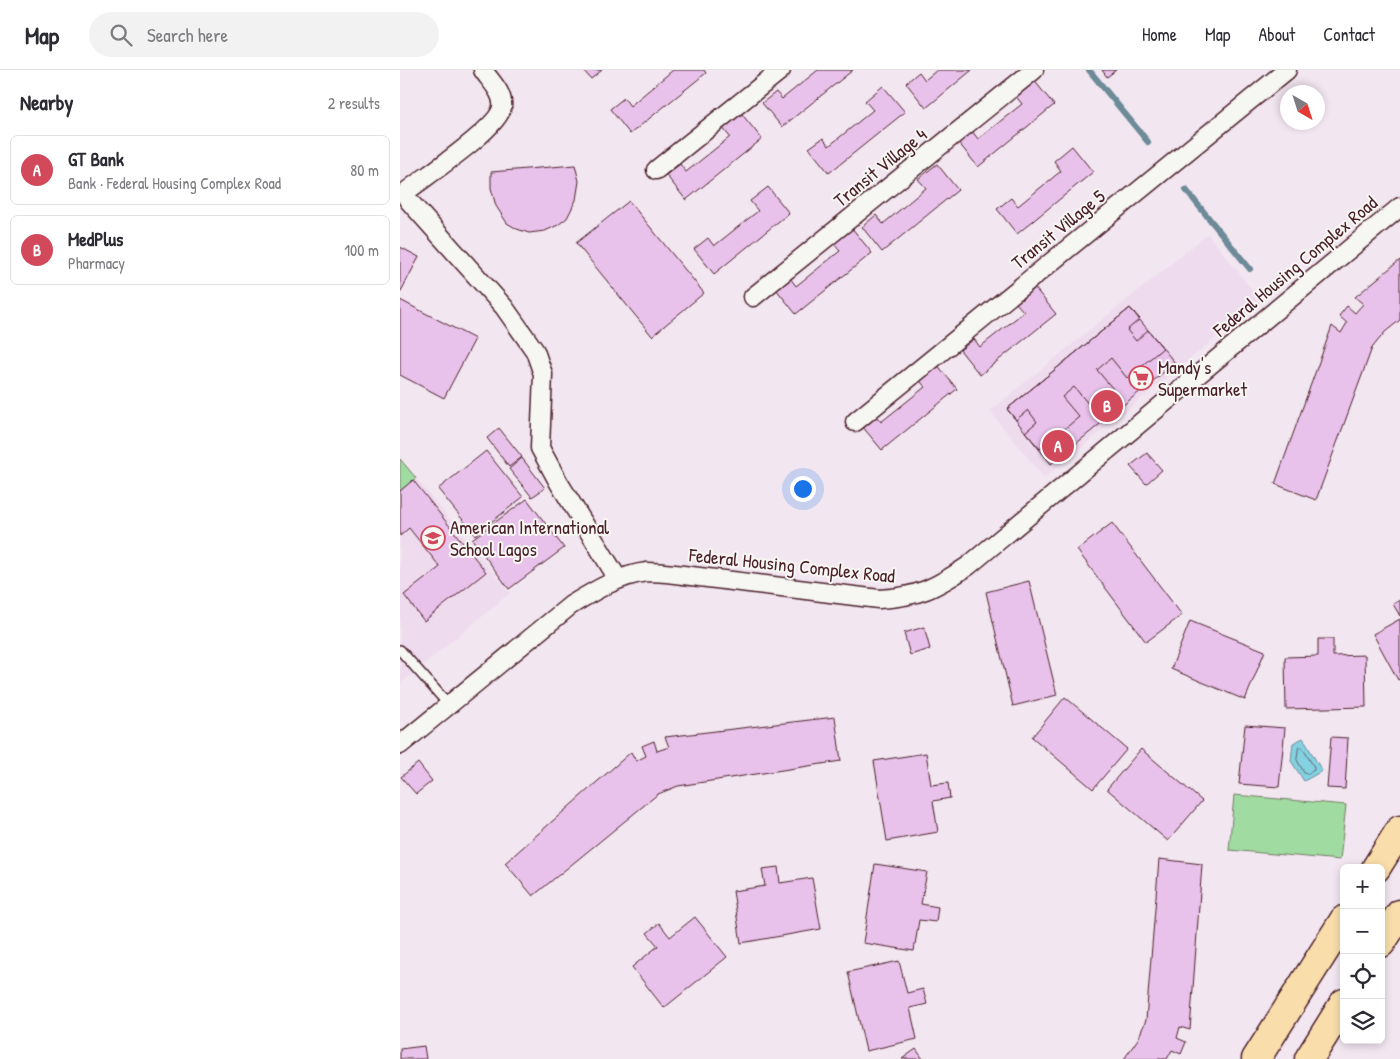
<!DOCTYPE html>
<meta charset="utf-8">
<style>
:root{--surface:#fff;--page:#f2f2f3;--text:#2b2b33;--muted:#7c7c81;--line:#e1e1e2;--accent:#d1495b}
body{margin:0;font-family:"Patrick Hand",sans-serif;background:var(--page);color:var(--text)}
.controls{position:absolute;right:15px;bottom:15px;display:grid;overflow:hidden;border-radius:8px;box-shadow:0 2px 8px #0003}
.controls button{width:45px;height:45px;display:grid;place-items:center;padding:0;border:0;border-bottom:1px solid var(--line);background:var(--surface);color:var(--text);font:25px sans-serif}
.compass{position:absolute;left:880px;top:15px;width:45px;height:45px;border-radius:50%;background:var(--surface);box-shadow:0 2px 8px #0003;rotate:141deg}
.you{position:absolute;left:402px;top:418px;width:18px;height:18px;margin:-12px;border:4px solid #fff;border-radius:50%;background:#1a73e8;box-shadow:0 0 0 8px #1a73e833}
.badge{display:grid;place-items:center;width:32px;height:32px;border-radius:50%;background:var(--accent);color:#fff;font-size:16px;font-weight:700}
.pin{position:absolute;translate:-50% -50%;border:2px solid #fff;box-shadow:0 1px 5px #0006}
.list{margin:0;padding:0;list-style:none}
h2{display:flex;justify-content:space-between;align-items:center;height:65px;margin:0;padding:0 20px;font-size:21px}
h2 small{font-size:16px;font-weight:400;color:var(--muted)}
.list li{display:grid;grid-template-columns:32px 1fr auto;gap:15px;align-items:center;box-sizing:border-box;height:70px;margin:0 10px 10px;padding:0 10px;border:1px solid var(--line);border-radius:8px}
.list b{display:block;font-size:19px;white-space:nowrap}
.list p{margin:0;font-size:16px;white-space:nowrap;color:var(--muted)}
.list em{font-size:16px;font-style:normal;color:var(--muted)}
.icon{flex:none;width:28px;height:28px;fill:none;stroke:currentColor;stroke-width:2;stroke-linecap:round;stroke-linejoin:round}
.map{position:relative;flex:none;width:1000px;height:989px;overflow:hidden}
header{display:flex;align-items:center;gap:30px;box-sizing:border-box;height:70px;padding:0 25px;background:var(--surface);border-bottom:1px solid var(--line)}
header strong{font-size:24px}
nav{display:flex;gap:28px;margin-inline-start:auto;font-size:18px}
.search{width:350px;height:45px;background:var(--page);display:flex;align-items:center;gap:12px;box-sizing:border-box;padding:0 18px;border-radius:28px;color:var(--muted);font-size:19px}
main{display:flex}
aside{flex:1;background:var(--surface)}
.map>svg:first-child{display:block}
.built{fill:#efdbee}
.green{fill:#a0dba2;stroke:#757d66}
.water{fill:#83d1e1;stroke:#6c8a98}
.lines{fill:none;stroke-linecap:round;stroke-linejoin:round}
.shore{stroke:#616674;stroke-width:1}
.stream{stroke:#6c8a98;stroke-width:6}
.building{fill:#e9c2eb;stroke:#4a1f2b}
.service-casing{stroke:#4a1f2b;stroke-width:12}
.minor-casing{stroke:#4a1f2b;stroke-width:21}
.trunk-casing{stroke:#4a1f2b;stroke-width:31}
.service{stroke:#f6f6f2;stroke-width:9}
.minor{stroke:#f6f6f2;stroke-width:18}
.trunk{stroke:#f9deab;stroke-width:28}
.labels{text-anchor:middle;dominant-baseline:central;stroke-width:4;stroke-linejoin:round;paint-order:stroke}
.street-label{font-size:19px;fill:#4a1f2b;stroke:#f6f6f2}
.poi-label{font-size:19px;fill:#4a1f2b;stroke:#f6f6f2;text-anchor:start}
</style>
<header>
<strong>Map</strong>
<div class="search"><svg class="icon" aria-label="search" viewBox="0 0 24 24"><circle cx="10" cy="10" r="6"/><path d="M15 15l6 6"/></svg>Search here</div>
<nav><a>Home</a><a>Map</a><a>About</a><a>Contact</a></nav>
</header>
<main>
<aside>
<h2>Nearby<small>2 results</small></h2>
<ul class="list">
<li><span class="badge">A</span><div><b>GT Bank</b><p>Bank · Federal Housing Complex Road</p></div><em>80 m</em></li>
<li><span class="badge">B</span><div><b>MedPlus</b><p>Pharmacy</p></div><em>100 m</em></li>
</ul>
</aside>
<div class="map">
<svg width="1000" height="989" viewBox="0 0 1000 989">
<rect width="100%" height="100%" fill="#f2e6f0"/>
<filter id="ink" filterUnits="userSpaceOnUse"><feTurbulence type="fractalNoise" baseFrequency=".02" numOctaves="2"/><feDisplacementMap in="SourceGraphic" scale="10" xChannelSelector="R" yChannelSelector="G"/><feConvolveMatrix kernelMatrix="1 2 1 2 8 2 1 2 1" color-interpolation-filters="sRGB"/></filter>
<g filter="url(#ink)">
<!-- built -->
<path class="built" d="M808,164L861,231L644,408L590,341Z
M0,389L110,523L0,614Z"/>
<!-- green -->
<path class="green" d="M0,389L16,408L0,421Z
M834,725L946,735L940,790L829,780Z"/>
<!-- water -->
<path class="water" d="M903,668L922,701L904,711L891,691L893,673Z"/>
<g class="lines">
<!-- shore -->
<path class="shore" d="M899,676L902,677L914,697V700L907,704L904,703L897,690Z"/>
<!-- stream -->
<path class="stream" d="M689,0L748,72
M786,120L850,199"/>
</g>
<!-- building -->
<path class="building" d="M183,0H202L191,9Z
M273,0H304L306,3L230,64L210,39L224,28L230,36Z
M418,0H453L382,57L362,33L376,22L382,29Z
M537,0H572L526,38L506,13L519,2L525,10Z
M702,0H716L707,7Z
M633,9L654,35L578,97L558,72L572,61L578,69L622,34L614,24Z
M483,16L505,42L429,103L409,78L423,68L429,76L473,40L465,31Z
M341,43L362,69L286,130L266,105L280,94L286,102L330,67L322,57Z
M672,76L693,102L617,164L597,139L611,128L618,136L661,101L654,91Z
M537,94L558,120L482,182L462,157L476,145L483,154L526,118L518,109Z
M175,95L179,111L176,130L167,148L158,155L145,161L129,163L117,159L107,153L96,136L91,118V102Z
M368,117L389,143L314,204L294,179L308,168L314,176L358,141L350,131Z
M229,131L304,223L252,266L176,173Z
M451,157L472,183L396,244L376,219L390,208L396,216L440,181L432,172Z
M0,177L19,187L0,223Z
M1000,190V250L985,262L972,278L916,430L875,414L932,256L941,263L947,253L939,246L947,236L955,243L963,234L955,227Z
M635,218L656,244L580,305L560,280L574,269L580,277L624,242L616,233Z
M0,230L75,269L44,328L0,305Z
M730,238L740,249L727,260L736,271L748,260L763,278L727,308L711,288L697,300L713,319L691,337L674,317L662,327L679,347L640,379L625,362L637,352L628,340L616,350L607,339Z
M730,238L775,293L651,394L607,339Z
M536,293L557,319L482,380L461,355L475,344L481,352L525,317L518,308Z
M99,358L122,387L109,397L87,368Z
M86,381L123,427L75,465L38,419Z
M747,383L762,400L746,414L730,396Z
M122,388L145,418L132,427L109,399Z
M13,410L86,502L24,551L4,525L40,497L9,458L0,466V421Z
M127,429L164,478L109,519L72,469Z
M712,453L782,545L746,572L677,480Z
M629,511L657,625L613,636L586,522Z
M1000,530V546L993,534Z
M1000,549V609L998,610L973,564Z
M790,551L865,581L845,630L771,599Z
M524,557L530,579L510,585L504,563Z
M918,569H933V586L965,585L966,637L886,639L885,587L918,586Z
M665,627L727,679L693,719L632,667Z
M435,647L441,691L278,716L258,724L133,826L105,793L231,682L236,691L246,686L242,676L254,671L257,681L269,677L265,667Z
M845,655L885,658L879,717L839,714Z
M931,667L948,668L945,719L927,718Z
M741,679L802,731L768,771L707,719Z
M526,683L531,715L548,713L550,728L533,731L538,762L487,771L474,691Z
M18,693L32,711L16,724L1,707Z
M759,789L802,794L790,960L780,957L777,968L786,972L781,984L772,980L767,989H724L738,969L746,950Z
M475,794L527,802L521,834L538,837L536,852L519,850L514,881L463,873Z
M378,797L380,813L412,808L421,859L341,873L333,821L365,816L362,799Z
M295,847L327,887L264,938L232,897L258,876L247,863L259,853L270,867Z
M499,891L507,923L523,919L527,934L510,938L517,969L466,981L448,902Z
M24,976L26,989H0V979Z
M516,979L523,989H502Z"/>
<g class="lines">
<!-- service casing -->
<g class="service-casing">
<path id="service" d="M0,580L49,635"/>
</g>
<!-- minor casing -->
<g class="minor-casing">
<path id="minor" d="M83,0C90,11 104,23 102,37C99,58 26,106 7,121L6,126L9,131L104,237L135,281L143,304L140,378L159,413L218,509
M256,100L381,0
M353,227L634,0
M455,352L887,0
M0,675L171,535C194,521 220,505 247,502C256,502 266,503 275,504L479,529C518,527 535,518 568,496L1000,137"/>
</g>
<!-- trunk casing -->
<g class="trunk-casing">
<path id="trunk" d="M976,798L1000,760
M981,873L1000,844
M856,989L944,850
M909,989L944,933"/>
</g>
<!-- service -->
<use href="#service" class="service"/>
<!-- minor -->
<use href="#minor" class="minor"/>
<!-- trunk -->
<use href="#trunk" class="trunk"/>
</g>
</g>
<!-- icons -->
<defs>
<g id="supermarket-ring" transform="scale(1.25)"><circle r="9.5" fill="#f6f6f2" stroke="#d1495b" stroke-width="1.5"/><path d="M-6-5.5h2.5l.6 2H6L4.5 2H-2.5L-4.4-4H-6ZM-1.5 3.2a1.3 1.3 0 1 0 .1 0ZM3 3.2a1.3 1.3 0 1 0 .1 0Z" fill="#d1495b"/></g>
<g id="school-ring" transform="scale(1.25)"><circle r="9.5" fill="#f6f6f2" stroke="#d1495b" stroke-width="1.5"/><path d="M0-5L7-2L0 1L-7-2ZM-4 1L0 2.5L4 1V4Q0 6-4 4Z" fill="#d1495b"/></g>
</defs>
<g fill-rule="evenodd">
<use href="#supermarket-ring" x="741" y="308"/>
<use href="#school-ring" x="33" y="468"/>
</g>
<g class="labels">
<!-- street labels -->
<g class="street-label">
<text transform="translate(480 97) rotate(-39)">Transit Village 4</text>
<text transform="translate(658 159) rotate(-39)">Transit Village 5</text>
<text transform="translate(895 196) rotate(-40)">Federal Housing Complex Road</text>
<text transform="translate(392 495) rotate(6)">Federal Housing Complex Road</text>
</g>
<!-- poi labels -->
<g class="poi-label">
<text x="758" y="297">Mandy's<tspan x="758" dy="22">Supermarket</tspan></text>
<text x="50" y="457">American International<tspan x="50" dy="22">School Lagos</tspan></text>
</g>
</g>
</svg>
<div class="controls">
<button>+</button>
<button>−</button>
<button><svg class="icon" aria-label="locate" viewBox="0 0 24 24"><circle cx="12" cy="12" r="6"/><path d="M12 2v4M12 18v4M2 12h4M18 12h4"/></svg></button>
<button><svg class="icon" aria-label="layers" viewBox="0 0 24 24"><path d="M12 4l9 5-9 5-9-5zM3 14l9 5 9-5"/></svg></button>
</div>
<svg class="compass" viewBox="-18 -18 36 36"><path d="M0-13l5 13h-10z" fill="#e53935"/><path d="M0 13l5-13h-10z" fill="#7c7c81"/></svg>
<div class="you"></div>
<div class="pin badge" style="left:658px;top:376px">A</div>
<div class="pin badge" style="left:707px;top:336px">B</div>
</div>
</main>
